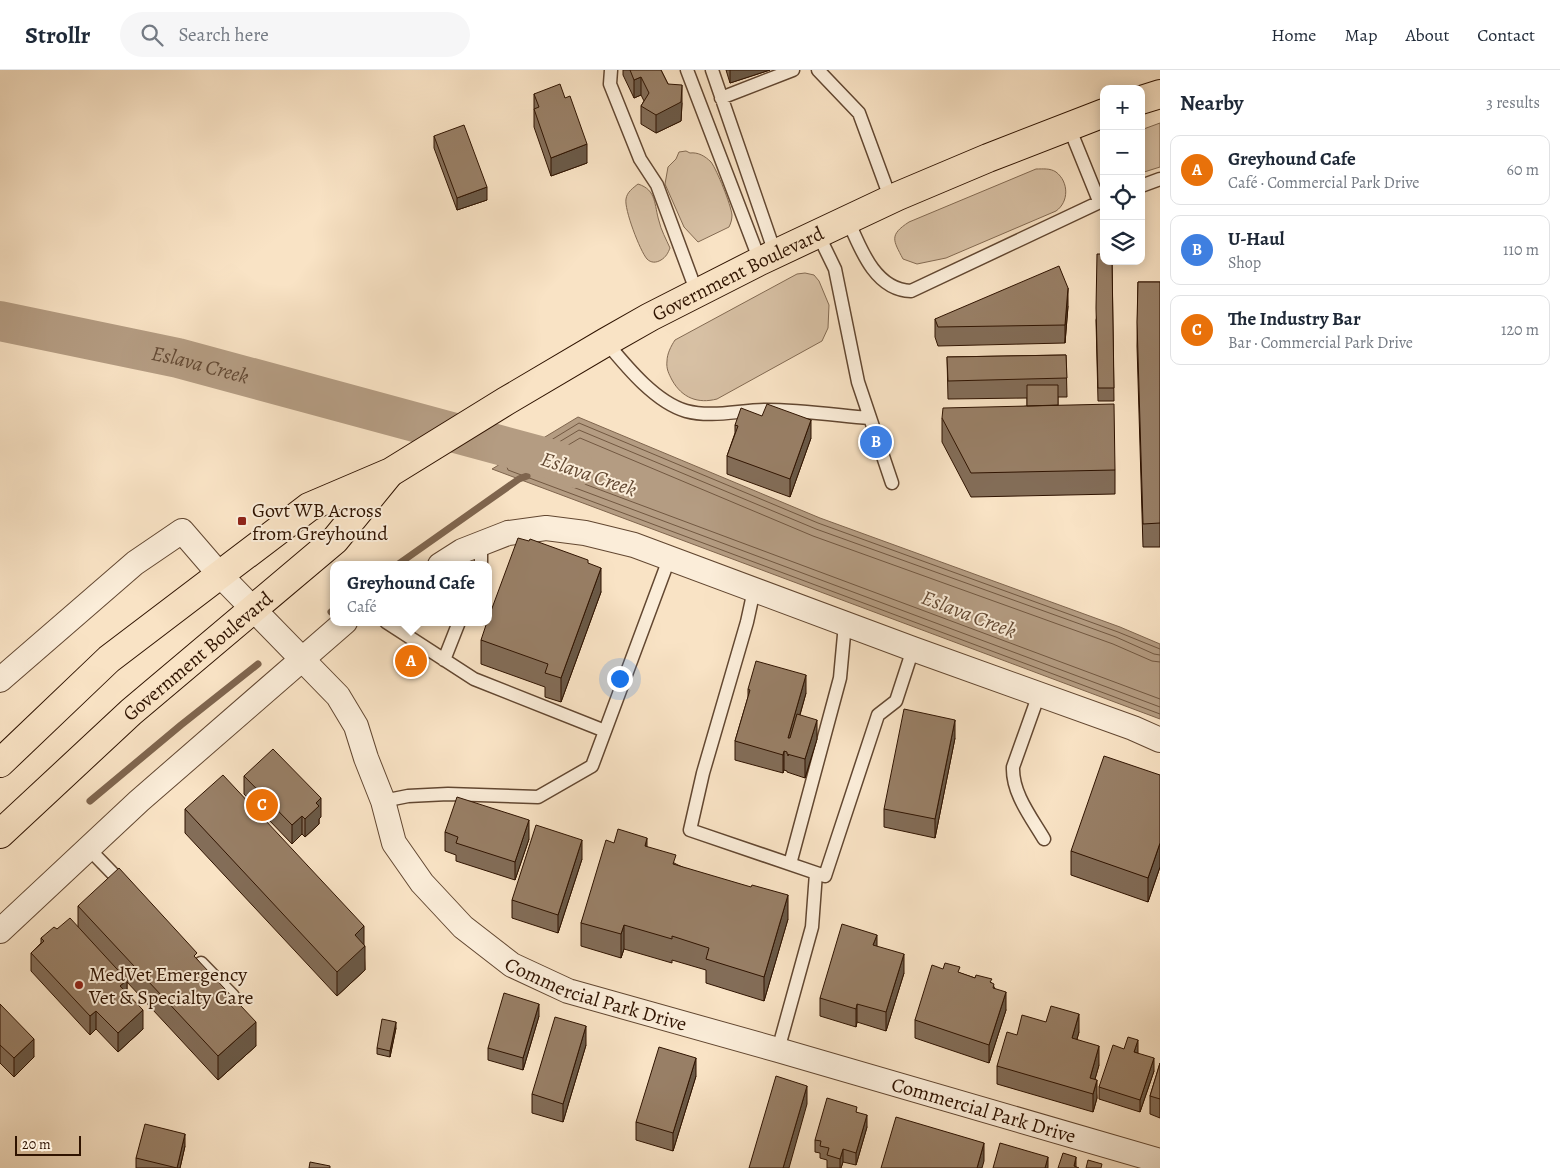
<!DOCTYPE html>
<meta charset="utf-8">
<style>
:root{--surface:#fff;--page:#f6f6f7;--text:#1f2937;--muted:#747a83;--line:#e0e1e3;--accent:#2563eb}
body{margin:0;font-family:Alegreya,serif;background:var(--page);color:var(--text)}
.controls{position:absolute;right:15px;top:15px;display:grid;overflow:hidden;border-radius:10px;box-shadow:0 2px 12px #0003}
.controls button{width:45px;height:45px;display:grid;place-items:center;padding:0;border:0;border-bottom:1px solid var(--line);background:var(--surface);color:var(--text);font:25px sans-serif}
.scale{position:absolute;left:15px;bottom:12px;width:66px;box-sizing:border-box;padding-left:5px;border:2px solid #2f1300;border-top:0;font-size:14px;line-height:18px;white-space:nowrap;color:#2f1300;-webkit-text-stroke:4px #fbedd9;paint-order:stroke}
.you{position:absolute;left:619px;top:608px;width:18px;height:18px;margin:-12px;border:4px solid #fff;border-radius:50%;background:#1a73e8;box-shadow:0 0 0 8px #1a73e833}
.badge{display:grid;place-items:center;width:32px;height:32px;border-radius:50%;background:var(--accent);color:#fff;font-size:16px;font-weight:700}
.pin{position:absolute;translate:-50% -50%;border:2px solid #fff;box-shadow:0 1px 5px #0006}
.popup{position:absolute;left:330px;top:491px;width:162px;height:65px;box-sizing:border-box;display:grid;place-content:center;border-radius:10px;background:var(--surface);filter:drop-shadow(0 1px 4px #0005);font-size:16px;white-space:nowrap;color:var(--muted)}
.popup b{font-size:19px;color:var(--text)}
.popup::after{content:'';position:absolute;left:50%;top:100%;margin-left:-10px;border:10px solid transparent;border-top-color:var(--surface)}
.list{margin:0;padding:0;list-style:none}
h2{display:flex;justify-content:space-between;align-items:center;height:65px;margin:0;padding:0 20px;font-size:21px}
h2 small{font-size:16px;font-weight:400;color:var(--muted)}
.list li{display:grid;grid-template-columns:32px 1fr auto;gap:15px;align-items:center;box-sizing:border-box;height:70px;margin:0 10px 10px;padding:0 10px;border:1px solid var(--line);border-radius:10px}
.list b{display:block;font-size:19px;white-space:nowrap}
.list p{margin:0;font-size:16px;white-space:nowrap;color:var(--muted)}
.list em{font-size:16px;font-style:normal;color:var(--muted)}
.icon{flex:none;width:28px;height:28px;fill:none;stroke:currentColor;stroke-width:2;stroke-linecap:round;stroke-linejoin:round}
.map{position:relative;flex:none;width:1160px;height:1098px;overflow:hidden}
header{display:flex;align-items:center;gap:30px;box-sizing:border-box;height:70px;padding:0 25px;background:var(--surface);border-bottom:1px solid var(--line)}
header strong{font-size:24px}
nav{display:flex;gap:28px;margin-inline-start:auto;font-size:18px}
.search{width:350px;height:45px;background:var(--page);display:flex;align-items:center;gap:12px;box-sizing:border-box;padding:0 18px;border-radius:28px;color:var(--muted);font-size:19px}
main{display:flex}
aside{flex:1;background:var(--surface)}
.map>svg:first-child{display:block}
.green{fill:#d7c0a4;stroke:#836a52}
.water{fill:#b49c82;stroke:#7f654e}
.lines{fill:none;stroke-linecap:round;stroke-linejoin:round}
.shore{stroke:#725841;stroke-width:1}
.stream{stroke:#7f654e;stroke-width:7}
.river{stroke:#b49c82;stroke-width:40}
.lane-casing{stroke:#624731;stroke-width:15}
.street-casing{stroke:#624731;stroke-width:26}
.primary-casing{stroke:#2f1300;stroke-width:30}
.lane{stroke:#fbedd9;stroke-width:12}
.street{stroke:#fbedd9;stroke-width:24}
.primary{stroke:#f9e3c5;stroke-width:28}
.wall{fill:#836d58;stroke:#2f1300}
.shaded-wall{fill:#6a5947;stroke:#2f1300}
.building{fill:#987f66;stroke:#2f1300}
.poi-dot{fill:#8f2418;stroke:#fbedd9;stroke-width:2}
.labels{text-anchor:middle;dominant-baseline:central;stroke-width:4;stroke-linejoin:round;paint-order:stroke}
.street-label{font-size:20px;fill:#2f1300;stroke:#fbedd9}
.poi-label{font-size:20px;fill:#2f1300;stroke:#fbedd9;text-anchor:start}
.water-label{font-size:21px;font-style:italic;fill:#644a34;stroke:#fbedd9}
</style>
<header>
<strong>Strollr</strong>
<div class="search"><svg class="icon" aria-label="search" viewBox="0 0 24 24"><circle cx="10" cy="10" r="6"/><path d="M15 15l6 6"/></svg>Search here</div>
<nav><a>Home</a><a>Map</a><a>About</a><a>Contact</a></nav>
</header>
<main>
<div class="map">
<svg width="1160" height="1098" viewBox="0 0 1160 1098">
<rect width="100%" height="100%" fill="#f9e3c5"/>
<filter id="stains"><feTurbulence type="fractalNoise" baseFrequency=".004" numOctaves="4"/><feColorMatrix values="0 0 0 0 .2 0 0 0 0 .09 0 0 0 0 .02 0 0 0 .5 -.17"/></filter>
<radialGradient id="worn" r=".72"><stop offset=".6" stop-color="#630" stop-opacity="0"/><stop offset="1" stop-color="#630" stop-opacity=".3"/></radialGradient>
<!-- green -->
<path class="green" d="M1160,53V97L1141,103V60Z
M686,81L690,83C698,82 705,86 711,92C717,100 731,135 732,145C732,149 731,153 729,157L698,172L684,157L665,114L668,97L676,89L679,82Z
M1036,99C1043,99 1050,98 1056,102C1069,112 1069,132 1056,141L946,188L917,194L903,189C893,170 889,165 909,152Z
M638,114C657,120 654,135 659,151C661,160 666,169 670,178C668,183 666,187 661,190C656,193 651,193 647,189C640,181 624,139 626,129C627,122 633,118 638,114Z
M805,203L814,205L819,211L829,235L828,258L822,271L717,329C698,334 682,328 672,310C669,304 666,299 667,291C667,284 671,276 675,270L797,204Z"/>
<!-- water -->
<path class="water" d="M578,347L820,448L1120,557L1160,574V649L492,399Z"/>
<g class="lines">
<!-- shore -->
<path class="shore" d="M1160,579L1118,562L818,453L579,353L507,397L508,400L1160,644
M1160,585L1154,584L1116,567L816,459L579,360L521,395L522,398L1160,637
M1160,592L1152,591L1113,574L813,466L580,368L538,393L539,397L1160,629"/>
<!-- stream -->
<path class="stream" d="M397,495L519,409L527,406
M331,542L334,540
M90,731L181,655L258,594"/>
<!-- river -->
<path class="river" id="s1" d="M0,251L178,288L551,389L574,398"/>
<!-- lane casing -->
<g class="lane-casing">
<path id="lane" d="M611,0L610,14L640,89L657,115L697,223
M687,0L760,191
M712,0L775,183
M818,0L859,43L891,130
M721,28L793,0
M1069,57L1099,131
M1141,116L1160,109
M848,150C860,178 875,220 911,221L1104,130
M818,164L835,199L858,312L892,413
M606,272C626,296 655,332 686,341C712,348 740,340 766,340C800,340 835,345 869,348
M481,474V495
M754,520L747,552L703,703L690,760L825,806L878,645L896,631L913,579
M386,552L474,609L605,661
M444,590L459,552
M1039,624L1013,697C1012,723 1031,747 1044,769
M383,731L408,726L448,724L538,727L592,696L669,489
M89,779L124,815
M790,794L840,608L845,554
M201,893L233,926
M778,980L812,857L816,803"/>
</g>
<!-- street casing -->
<g class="street-casing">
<g id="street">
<path d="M440,495L462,481L508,463L546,458L585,463L634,475L913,579L1133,658L1160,670"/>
<path id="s2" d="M0,610L135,493L182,461L220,505L338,626L356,656L366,688L383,731L394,773L422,813L463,857L512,895L568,921L778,980L1160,1091"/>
<path d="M0,861L139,731L345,552"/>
</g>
</g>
<!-- primary casing -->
<g class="primary-casing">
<g id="primary">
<path d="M1141,30L1160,24"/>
<path id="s3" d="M0,693L109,589L309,437L391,402L506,331L606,272L650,247L760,191L898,126L988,88L1104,43"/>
<path id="s4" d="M0,764L131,642L335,470L388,405"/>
</g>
</g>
<!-- lane -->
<use href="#lane" class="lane"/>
<!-- street -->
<use href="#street" class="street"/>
<!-- primary -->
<use href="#primary" class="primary"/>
</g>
<!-- wall -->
<path class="wall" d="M623,0H661L668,14L682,33L681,51L656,63L641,54V36L644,31L641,25L634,28L623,5Z
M726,0H770L730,13Z
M534,24L565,28L587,93L551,106L534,57Z
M434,66L487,130L457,140L434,78Z
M1112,191L1114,331H1098L1096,250Z
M1138,212H1160V477H1143L1137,276Z
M1068,236L1065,273L938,276L935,267V249Z
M1066,285L1067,327H1058V335L1115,400V424L971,427L942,372V348L1027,336V328L948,329L947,287Z
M735,355L811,368L790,427L727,404V386L735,363Z
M588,493L601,522L561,632L545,627V617L481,594V570Z
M748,619L806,623L800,645L817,669L805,708L787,702V701L784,700L783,703L735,690V671L748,627Z
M955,668L935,768L884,757V739Z
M1160,705V797L1148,832L1071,805V781Z
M244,706L321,747L319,749V754L305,767L302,764L292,774L244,724Z
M185,739L364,875L365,900L337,926L185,763Z
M445,762L529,769L515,810L456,791V785L445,781Z
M614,773L647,777L676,794L788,849L764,931L706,913V900L672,890V893L624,879L621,888L581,876V853Z
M582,789L558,863L512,848V830Z
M78,836L197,889L256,976L218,1010L127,912V923L143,959L118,982L96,959L90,965L31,901V883L41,873V868L57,859L78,857Z
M877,876L904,903L886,961L857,952L856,957L820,946V928Z
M943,899L960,903L975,908L992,913L1006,940L989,993L915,968V950Z
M0,934L34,987L14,1007L0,993Z
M539,946L523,1000L488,990V978Z
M396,958L390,987L377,984V978Z
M1079,962L1077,969L1099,995L1095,1009L1097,1028L1093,1042L997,1014V996Z
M586,975L563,1052L532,1043V1024Z
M1124,979L1138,983L1154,1001L1140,1042L1099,1029V1017Z
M1160,993V1048L1150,1044V1026Z
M696,1006L673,1081L636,1070V1052Z
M857,1042L867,1057L856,1095L843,1092L841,1098H827V1090L820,1088V1083L815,1082V1070Z
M185,1076L180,1098H136V1088Z"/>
<!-- shaded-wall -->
<path class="shaded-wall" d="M730,0H770L730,13Z
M641,7V25L634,28V10Z
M682,15V33L681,51L656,63V45Z
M587,74V93L551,106V88Z
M487,117V130L457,140V128Z
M1068,218V236L1065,273V255Z
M811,350V368L790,427V409Z
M601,498V522L561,632V608Z
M806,605V623L788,686V668Z
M817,650V669L805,708V689Z
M955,650V668L935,768V749Z
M784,681V700L783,703V685Z
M321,728V747L319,749V754L305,767V749L316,733Z
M302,746V764L292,774V755Z
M529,750V769L515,810V792Z
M647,768V792L645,776Z
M582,770V789L558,863V845Z
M1160,773V797L1148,832V808Z
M788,825V849L764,931V907Z
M624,855V879L621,888V864Z
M364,856V877L365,876V900L337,926V902L355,865Z
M877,865V883L873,875Z
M904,884V903L886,961V942Z
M127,910V928L120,916Z
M1006,922V940L989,993V975Z
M539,934V946L523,1000V988Z
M857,934V952L856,957V939Z
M143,940V959L118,982V963Z
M96,941V959L90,965V946Z
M1079,944V962L1072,986V968Z
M256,952V976L218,1010V986Z
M396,952V958L390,987V981Z
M586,956V975L563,1052V1034Z
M34,969V987L14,1007V988Z
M1138,970V983L1134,982Z
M1099,976V995L1091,1023L1090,1008Z
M696,988V1006L673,1081V1063Z
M1154,988V1001L1140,1042V1030Z
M1097,1010V1028L1093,1042V1024Z
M807,1016V1034L789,1098H783Z
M867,1045V1057L856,1095V1083Z
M185,1064V1076L180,1098H177Z
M984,1073V1091L982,1098H977Z
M843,1079V1092L841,1098H840V1089Z
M1048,1087V1098H1045Z
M1076,1087V1098H1074Z"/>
<!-- building -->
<path class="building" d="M630,0H661L668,14L682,15L681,32L656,45L641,36L649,23L641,7L634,10Z
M560,14L565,28L570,26L587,74L551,88L534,39L539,37L534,24Z
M464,55L487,117L457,128L434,66Z
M1097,184H1104V191H1112L1114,318H1098L1096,238Z
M1059,196L1068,218L1065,255L938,257L935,249Z
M1138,212H1160V453L1143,454L1137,252Z
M1066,285L1067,308L948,311L947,287Z
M1027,315H1058V335L1027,336Z
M767,334L811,350L790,409L727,386L738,356L735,355L741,338L762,346Z
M1114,334L1115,400L971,403L942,348L943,338Z
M518,468L529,471L530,469L588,490V493L601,498L561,608L545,603L548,594L481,570L487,552H488V549Z
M756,591L806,605L788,668H790L797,644L817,650L805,689L787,684V682L784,681L783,685L735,671L750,620L748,619Z
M904,639L955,650L935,749L884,739Z
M273,679L321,728L316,733L319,736L305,749L302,746L292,755L244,706Z
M1104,686L1160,705V773L1148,808L1071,781Z
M223,705L364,856L355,865L365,876L337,902L185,739Z
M457,727L529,750L515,792L456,773L458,767L445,762Z
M536,755L582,770L558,845L512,830Z
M618,759L647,768L645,776L676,785L673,794L751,817L752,815L788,825L764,907L706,889L709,878L672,866V869L624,855L621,864L581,853L606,770L614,773Z
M119,798L197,883L194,886L256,952L218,986L78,836Z
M70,848L127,910L120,916L143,940L118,963L96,941L90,946L31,883L44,871L41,868L54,857L57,859Z
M842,854L877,865L873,875L904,884L886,942L857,934L856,939L820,928Z
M945,893L960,897L958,902L975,908L976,905L992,909L990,912L994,914L993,918L1006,922L989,975L915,950L932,895L943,899Z
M504,923L539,934L523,988L488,978Z
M0,934L34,969L14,988L0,975Z
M1051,936L1079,944L1072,968L1099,976L1090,1008L1097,1010L1093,1024L997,996L1007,962L1017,965L1022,945L1046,952Z
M555,947L586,956L563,1034L532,1024Z
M382,949L396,952L390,981L377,978Z
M1128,967L1138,970L1134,982L1154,988L1140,1030L1099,1017L1113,975L1124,979Z
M659,977L696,988L673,1063L636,1052Z
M1160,993V1029L1150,1026Z
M776,1006L807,1016L783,1098H749Z
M827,1028L857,1037L856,1042L867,1045L856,1083L843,1079L840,1089L827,1085L829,1078L820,1076L821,1071L815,1070Z
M896,1047L984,1073L977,1098H881Z
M145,1054L185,1064L177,1098L136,1088Z
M1000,1073L1048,1087L1045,1098H993Z
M1063,1083L1076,1087L1074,1096L1079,1098H1058Z
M1088,1090L1102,1094L1101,1098H1086Z
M310,1092L330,1096V1098H309Z"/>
<!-- markers -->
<g class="poi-dot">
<rect x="237" y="446" width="10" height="10" rx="2.5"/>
<circle cx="79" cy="915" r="5"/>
</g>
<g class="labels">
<!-- street labels -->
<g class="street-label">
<text stroke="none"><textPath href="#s3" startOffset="891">Government Boulevard</textPath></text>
<text stroke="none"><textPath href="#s4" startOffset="266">Government Boulevard</textPath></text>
<text stroke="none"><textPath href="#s2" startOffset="881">Commercial Park Drive</textPath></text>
<text stroke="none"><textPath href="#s2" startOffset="1286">Commercial Park Drive</textPath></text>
</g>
<!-- poi labels -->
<g class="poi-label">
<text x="252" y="440">Govt WB Across<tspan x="252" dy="23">from Greyhound</tspan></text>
<text x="89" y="904">MedVet Emergency<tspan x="89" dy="23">Vet &amp; Specialty Care</tspan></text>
</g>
<!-- water labels -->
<g class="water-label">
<text stroke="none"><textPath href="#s1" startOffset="205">Eslava Creek</textPath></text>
<text transform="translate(589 404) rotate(19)">Eslava Creek</text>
<text transform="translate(969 544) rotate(21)">Eslava Creek</text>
</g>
</g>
<rect width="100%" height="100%" filter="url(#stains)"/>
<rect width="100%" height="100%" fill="url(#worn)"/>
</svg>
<div class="controls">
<button>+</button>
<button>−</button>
<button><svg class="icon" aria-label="locate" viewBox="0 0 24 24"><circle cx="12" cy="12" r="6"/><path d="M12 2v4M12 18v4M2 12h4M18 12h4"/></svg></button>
<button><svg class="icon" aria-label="layers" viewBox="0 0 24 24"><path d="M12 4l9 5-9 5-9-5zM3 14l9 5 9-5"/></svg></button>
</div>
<div class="scale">20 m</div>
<div class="you"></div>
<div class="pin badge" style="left:411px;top:591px;background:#e8710a">A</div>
<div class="popup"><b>Greyhound Cafe</b>Café</div>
<div class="pin badge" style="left:876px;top:372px;background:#3f7fe0">B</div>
<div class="pin badge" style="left:262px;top:735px;background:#e8710a">C</div>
</div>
<aside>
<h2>Nearby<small>3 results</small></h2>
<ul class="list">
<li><span class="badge" style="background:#e8710a">A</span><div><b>Greyhound Cafe</b><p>Café · Commercial Park Drive</p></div><em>60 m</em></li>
<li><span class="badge" style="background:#3f7fe0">B</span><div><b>U-Haul</b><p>Shop</p></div><em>110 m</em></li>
<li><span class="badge" style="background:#e8710a">C</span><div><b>The Industry Bar</b><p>Bar · Commercial Park Drive</p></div><em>120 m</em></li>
</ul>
</aside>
</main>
